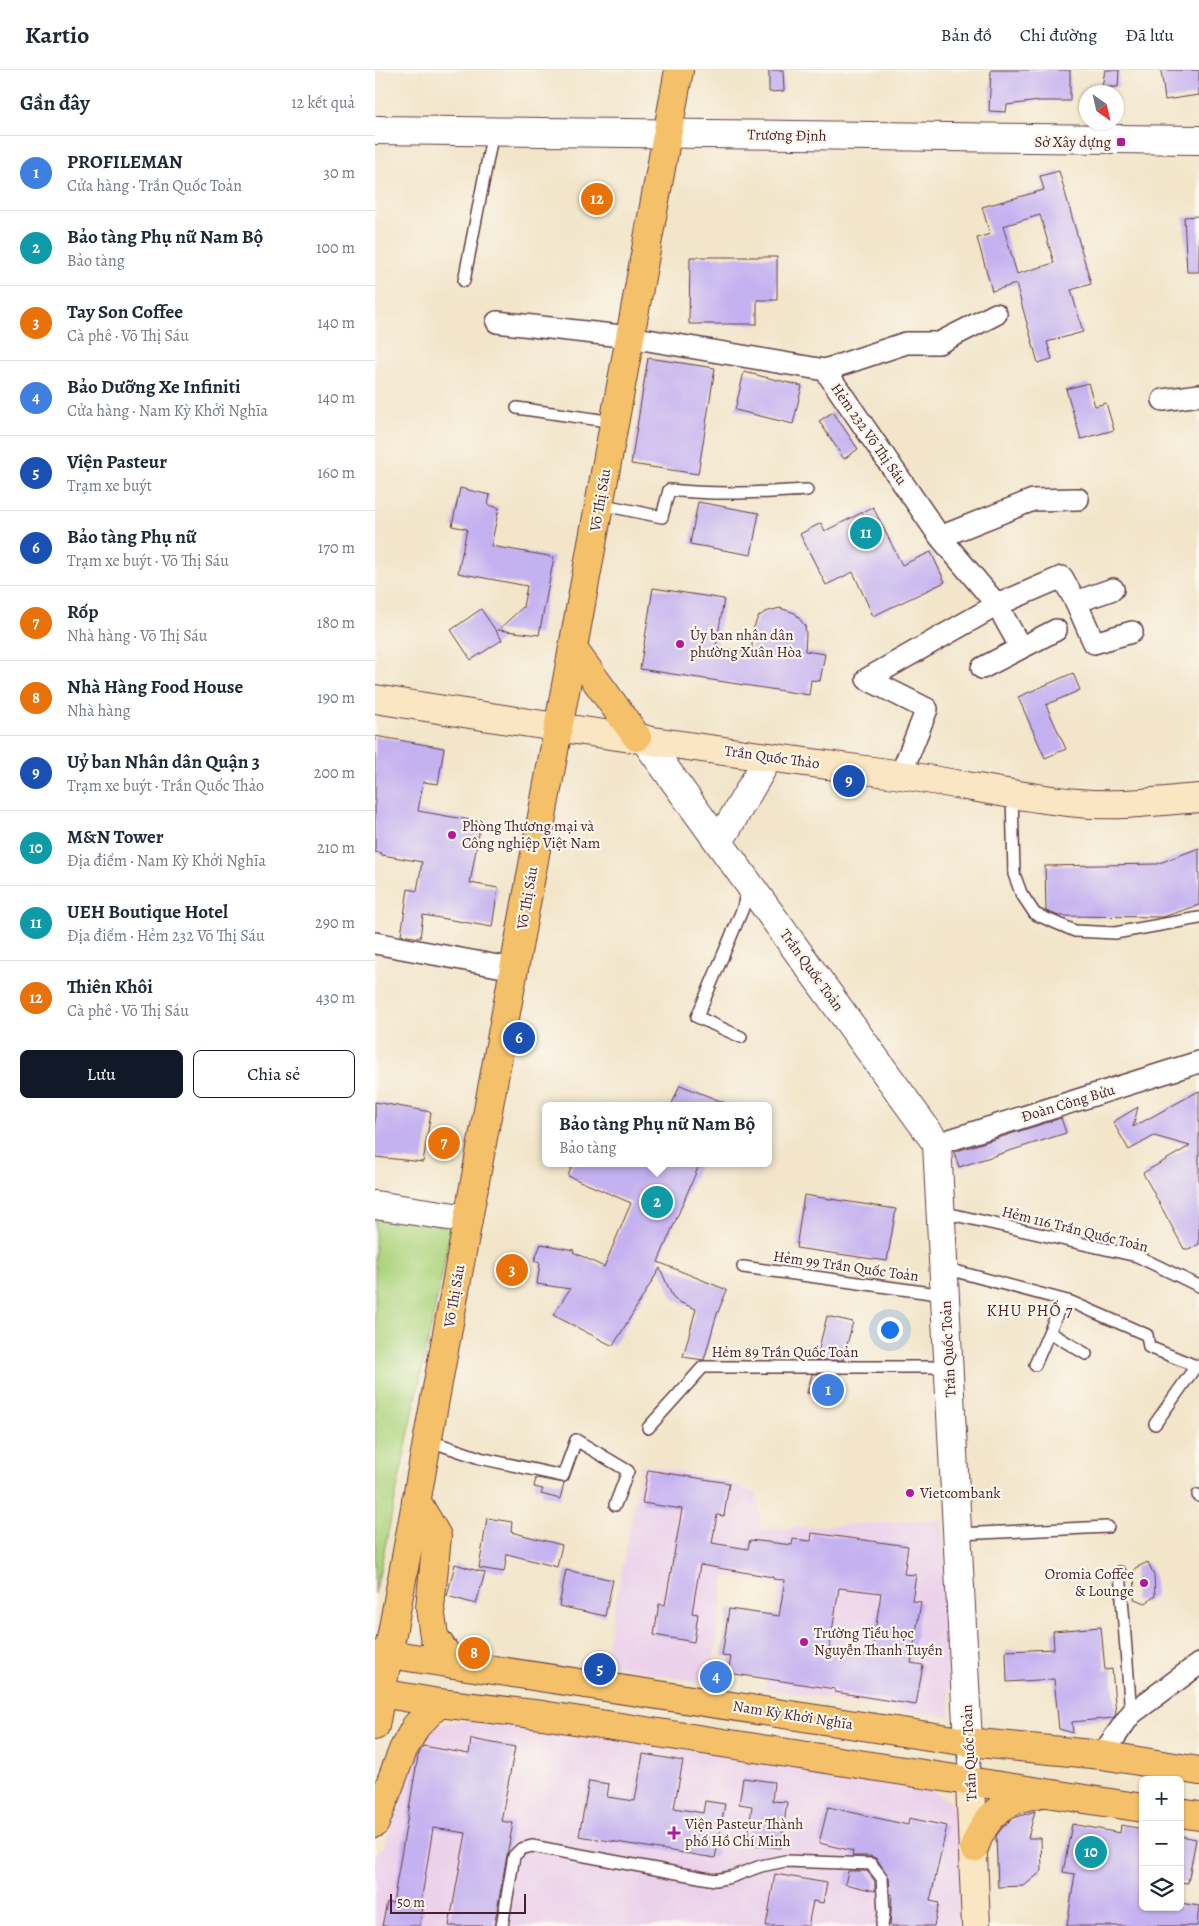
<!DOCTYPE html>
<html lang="vi">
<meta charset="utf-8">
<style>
:root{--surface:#fff;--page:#f2f2f3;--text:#1f2937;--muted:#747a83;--line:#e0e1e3;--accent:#111827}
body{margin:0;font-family:Alegreya,serif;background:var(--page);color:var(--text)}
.controls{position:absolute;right:15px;bottom:15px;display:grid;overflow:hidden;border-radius:8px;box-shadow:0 1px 4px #0004}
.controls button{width:45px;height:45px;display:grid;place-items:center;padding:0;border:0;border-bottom:1px solid var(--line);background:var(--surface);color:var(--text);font:25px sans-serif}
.compass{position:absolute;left:704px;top:15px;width:45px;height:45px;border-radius:50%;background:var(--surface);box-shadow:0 1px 4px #0004;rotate:146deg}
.scale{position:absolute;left:15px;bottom:12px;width:136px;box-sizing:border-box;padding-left:5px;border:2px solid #4a1f2b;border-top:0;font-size:14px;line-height:18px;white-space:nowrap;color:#4a1f2b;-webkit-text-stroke:4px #fbf7ec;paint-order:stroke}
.you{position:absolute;left:514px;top:1259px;width:18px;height:18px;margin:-12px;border:4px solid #fff;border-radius:50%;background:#1a73e8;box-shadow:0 0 0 8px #1a73e833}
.badge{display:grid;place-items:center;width:32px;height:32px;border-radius:50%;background:var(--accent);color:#fff;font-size:16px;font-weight:700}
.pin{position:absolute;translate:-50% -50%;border:2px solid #fff;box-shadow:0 1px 5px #0006}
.popup{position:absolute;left:167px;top:1032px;width:230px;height:65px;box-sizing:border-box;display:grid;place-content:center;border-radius:8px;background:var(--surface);filter:drop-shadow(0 1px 4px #0005);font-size:16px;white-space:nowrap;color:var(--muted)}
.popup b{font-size:19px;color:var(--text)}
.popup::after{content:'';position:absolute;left:50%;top:100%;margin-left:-10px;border:10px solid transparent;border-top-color:var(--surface)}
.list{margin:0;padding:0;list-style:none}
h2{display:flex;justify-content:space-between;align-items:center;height:65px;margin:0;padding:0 20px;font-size:21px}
h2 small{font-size:16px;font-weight:400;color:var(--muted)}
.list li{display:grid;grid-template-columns:32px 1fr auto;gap:15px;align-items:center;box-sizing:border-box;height:75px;padding:0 20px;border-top:1px solid var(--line)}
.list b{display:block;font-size:19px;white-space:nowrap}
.list p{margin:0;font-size:16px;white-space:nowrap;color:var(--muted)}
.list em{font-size:16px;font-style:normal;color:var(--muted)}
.actions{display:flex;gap:10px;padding:15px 20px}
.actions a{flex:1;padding:11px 0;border:1px solid var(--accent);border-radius:8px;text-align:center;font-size:18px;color:var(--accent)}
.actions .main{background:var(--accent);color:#fff}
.icon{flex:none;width:28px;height:28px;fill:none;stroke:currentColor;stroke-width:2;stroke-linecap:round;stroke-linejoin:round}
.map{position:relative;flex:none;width:824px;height:1856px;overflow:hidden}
header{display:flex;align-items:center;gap:30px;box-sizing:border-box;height:70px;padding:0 25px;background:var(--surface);border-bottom:1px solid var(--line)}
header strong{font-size:24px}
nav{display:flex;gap:28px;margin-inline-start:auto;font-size:18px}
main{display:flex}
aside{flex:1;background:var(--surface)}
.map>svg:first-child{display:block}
.built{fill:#ebd1eb}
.green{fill:#aed580;stroke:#7c7a56}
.building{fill:#c4b1f0;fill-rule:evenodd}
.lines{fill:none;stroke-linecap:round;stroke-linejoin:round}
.service-casing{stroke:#633d43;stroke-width:14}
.minor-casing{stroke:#633d43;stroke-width:24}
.tertiary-casing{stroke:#633d43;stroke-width:30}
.secondary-casing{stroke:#633d43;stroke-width:30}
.primary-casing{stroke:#633d43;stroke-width:30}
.service{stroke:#fff;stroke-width:11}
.minor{stroke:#fff;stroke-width:21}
.tertiary{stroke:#fff;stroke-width:28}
.secondary{stroke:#fbe6c3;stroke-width:28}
.primary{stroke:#f4c16a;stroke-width:28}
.poi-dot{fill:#b5179e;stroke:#fbf7ec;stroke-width:2}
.labels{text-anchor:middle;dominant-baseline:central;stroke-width:4.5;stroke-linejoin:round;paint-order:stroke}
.street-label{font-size:15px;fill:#4a1f2b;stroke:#fbf7ec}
.poi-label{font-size:15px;fill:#4a1f2b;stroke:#fbf7ec;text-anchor:start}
.neighbourhood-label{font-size:16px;letter-spacing:1px;fill:#4a1f2b;stroke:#fbf7ec}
</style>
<header>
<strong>Kartio</strong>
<nav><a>Bản đồ</a><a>Chỉ đường</a><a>Đã lưu</a></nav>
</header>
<main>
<aside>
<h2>Gần đây<small>12 kết quả</small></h2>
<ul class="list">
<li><span class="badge" style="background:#3f7fe0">1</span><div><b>PROFILEMAN</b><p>Cửa hàng · Trần Quốc Toản</p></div><em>30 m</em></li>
<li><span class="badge" style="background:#0f9aa8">2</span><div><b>Bảo tàng Phụ nữ Nam Bộ</b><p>Bảo tàng</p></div><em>100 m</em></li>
<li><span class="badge" style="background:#e8710a">3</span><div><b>Tay Son Coffee</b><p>Cà phê · Võ Thị Sáu</p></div><em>140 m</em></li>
<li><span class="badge" style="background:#3f7fe0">4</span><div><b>Bảo Dưỡng Xe Infiniti</b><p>Cửa hàng · Nam Kỳ Khởi Nghĩa</p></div><em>140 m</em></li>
<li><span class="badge" style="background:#1a4fb4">5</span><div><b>Viện Pasteur</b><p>Trạm xe buýt</p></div><em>160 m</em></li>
<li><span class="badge" style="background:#1a4fb4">6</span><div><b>Bảo tàng Phụ nữ</b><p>Trạm xe buýt · Võ Thị Sáu</p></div><em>170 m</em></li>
<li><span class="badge" style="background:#e8710a">7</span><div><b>Rốp</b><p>Nhà hàng · Võ Thị Sáu</p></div><em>180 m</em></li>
<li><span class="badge" style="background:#e8710a">8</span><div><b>Nhà Hàng Food House</b><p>Nhà hàng</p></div><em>190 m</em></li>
<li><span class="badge" style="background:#1a4fb4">9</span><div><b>Uỷ ban Nhân dân Quận 3</b><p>Trạm xe buýt · Trần Quốc Thảo</p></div><em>200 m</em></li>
<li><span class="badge" style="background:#0f9aa8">10</span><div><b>M&amp;N Tower</b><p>Địa điểm · Nam Kỳ Khởi Nghĩa</p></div><em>210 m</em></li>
<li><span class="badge" style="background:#0f9aa8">11</span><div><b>UEH Boutique Hotel</b><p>Địa điểm · Hẻm 232 Võ Thị Sáu</p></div><em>290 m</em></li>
<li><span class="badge" style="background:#e8710a">12</span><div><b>Thiên Khôi</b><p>Cà phê · Võ Thị Sáu</p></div><em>430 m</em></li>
</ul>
<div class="actions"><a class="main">Lưu</a><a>Chia sẻ</a></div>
</aside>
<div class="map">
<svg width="824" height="1856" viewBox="0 0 824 1856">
<rect width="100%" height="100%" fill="#fbf7ec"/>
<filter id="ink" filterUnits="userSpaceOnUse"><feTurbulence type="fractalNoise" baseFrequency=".02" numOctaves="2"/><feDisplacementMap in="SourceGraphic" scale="10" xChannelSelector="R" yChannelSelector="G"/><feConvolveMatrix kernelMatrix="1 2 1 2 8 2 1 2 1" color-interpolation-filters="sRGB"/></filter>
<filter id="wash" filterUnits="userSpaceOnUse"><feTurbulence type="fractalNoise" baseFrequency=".0096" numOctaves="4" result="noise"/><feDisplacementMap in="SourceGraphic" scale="20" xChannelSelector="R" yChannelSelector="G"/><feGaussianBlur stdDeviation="1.12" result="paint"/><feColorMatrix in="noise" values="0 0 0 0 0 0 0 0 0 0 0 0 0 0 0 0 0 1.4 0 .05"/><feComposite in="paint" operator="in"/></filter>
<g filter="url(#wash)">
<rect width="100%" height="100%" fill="#f2e5ca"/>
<!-- built -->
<path class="built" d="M267,1394L350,1411L382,1424L386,1460L567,1449L575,1647L390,1619L405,1515L350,1506L336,1615L229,1593Z
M96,1650L545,1712L574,1732L586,1751L584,1856H0V1785L10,1775L36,1675L48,1661L73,1652Z"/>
<!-- green -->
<path class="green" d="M0,1144L77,1157L0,1524Z"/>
<g id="blocks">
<!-- building -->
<path class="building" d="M394,0H408L409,21L394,22Z
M616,0H695V31H664L632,35L631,42L614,41Z
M730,0H744L743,17H727Z
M786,0H824V25L790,30Z
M684,101L716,214L696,220L708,262L672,272L677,289L663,293L641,214L617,221L602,168L615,164L607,137L669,120L665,106ZM665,145L679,193L642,204L628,156Z
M824,146V202H812L809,147Z
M315,187H402V230H382V254H314Z
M273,288L340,298L323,404L256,394Z
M369,302L427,316L418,354L360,340Z
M713,313L720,336L731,333L739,360L706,369L691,319Z
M458,342L483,379L469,389L444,351Z
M85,418L115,425L113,435L124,438L116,476L179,487L164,565L123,560L148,537L152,516L83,503L92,459L77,456Z
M323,432L384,443L376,485L315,474Z
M498,437L527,495L556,482L570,512L498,546L478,502L451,515L425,464L446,453L450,461Z
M278,518L349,529L341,577L377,583V562L383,547L390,542L405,538L420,543L430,556L431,564L430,581L450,584L445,611L436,610L434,625L265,599Z
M106,539L127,570L96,590L76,560Z
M698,603L705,620L671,635L691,679L670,688L643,627Z
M0,666L69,678L63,714L48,712L43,741L106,752L95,813L123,818L117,857L48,845L45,868L26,865L33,819L42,821L47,792L7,785L6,783L0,782Z
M824,778V835L788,847L684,846L671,841L670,796L782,794Z
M305,1015L355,1035L354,1036H296Z
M824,1021V1174L815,1179H809L768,1103L815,1076L779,1066L754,1080L738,1052L763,1037L758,1057Z
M0,1032L56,1042L48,1092L0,1087Z
M686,1048L691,1063L584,1097L579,1082Z
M198,1093H325L283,1192L352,1220L341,1247L329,1290L308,1287L321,1239L304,1232L298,1228L285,1198L238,1276L178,1245L195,1219L162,1214L165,1193L159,1191L166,1174L199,1180L198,1182L229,1197L256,1133L193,1106Z
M429,1125L521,1139L512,1191L421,1178Z
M452,1246L478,1252L468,1290H441Z
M437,1304H464L459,1325L432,1323Z
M273,1400L354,1413L349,1446L342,1445L337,1473L373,1479L375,1470L417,1475L418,1469L436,1471L437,1463L533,1476L529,1504L541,1505L537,1531L546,1532L536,1593L548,1595L541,1635L460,1622V1619L353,1603L356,1587L347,1586L354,1539L404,1546L410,1510L398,1509V1507L325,1495L317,1543L323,1544L319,1572L279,1565L284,1534L290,1535L307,1439L267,1433ZM464,1518L506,1523L496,1587L454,1581Z
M161,1408L189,1413L185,1429L166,1424L168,1419L159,1417Z
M112,1448L137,1452L136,1462L187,1475L182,1497L132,1484L129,1502L104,1498Z
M773,1492L779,1505L780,1526L771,1533L759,1529L760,1519L759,1507L760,1498Z
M80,1494L110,1503L101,1534L72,1526Z
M191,1500L238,1510L230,1546L184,1536Z
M726,1557L730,1600L737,1599L741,1644L738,1648L697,1652L698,1663L684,1659L679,1609L632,1612L631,1581L679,1579L678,1561Z
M96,1669L140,1677L126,1751L138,1753L119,1856H74L91,1763L58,1758L45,1839H48L44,1856H7L12,1832L18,1833L43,1686L48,1676L94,1684Z
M268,1684L308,1691L299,1738L328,1743L330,1731L350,1734L340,1788L204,1766L214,1711L234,1714L232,1727L260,1731Z
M368,1708L399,1712L397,1731L412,1732L406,1778L372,1774L377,1736L364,1734Z
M453,1737L533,1755L534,1748L572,1756L555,1831L564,1833L559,1856H515L517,1824H515L514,1808L502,1789L496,1786H477L478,1781L444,1773Z
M660,1741L653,1768H666L667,1801L649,1816L623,1817L621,1766L627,1758L639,1748Z
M697,1754L745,1763L746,1755L768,1759V1809L765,1827L768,1828V1837H805V1833L824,1836L822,1856H692L700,1804L688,1802Z
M805,1766L821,1769L813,1813L805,1812Z
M473,1801H492L500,1811V1821L470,1814Z
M400,1804L452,1813L448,1833L438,1831L433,1856H391Z"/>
</g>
</g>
<g filter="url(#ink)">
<use href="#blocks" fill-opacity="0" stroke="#633d43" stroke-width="1"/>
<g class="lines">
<!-- service casing -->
<g class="service-casing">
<path id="service" d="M89,211L118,62
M142,338L239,352
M224,434L287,447L294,420C340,425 386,423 432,420
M637,724L639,804L646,823L660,844L700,861L740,863L824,848
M366,967L322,947L368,838L372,817
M566,1142L762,1186L824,1216
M368,1197L570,1225
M569,1198L696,1232L772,1265L774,1277L821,1296L780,1354
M674,1262L711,1284
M660,1295L688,1230
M273,1358L328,1297H574
M52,1370L105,1388L188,1406L201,1370L253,1401L240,1435
M823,1425L824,1426
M583,1464L733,1457
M745,1502L756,1644
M127,1856L139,1786L146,1779L157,1776L340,1810L356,1807L386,1796L410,1791L496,1794L507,1808L509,1843L507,1856"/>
</g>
<!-- minor casing -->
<g class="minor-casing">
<path id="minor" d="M122,252L255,267L450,300L565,467L622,535L646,578L681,560
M450,300L531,273H564L621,244
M788,330L824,325
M565,467L658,430L703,429
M701,532L738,519
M607,598L646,578
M526,704L552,639L492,609L622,535L687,507L701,532L719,573L757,562
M0,873L139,899
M562,1074L824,992
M593,1672L595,1712
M727,1685L756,1644L824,1594"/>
</g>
<!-- tertiary casing -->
<g class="tertiary-casing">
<path id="tertiary" d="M0,60L824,70
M269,669L562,1074L593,1672
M344,772L394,687
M0,1135L93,1149"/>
</g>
<!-- secondary casing -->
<g class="secondary-casing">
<path id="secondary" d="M0,629C168,656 336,680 505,702C571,710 636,727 703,733C743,737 784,731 824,728
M595,1712L601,1856"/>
</g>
<!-- primary casing -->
<g class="primary-casing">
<path id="primary" d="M198,579L262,667
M41,1430L62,1466L55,1538L59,1566L78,1594
M0,1585L13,1584L593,1672L727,1685L824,1701
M0,1622L64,1633L167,1645L768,1738
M0,1656L304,0
M805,1743L824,1746
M0,1753L28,1680L41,1656L64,1633
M599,1778C610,1746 629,1729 663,1724"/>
</g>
<!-- service -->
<use href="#service" class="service"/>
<!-- minor -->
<use href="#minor" class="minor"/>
<!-- tertiary -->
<use href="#tertiary" class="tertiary"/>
<!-- secondary -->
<use href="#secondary" class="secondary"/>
<!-- primary -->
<use href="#primary" class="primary"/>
</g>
</g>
<!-- markers -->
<g class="poi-dot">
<rect x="741" y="67" width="10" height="10" rx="2.5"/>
<circle cx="305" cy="574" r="5"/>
<circle cx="77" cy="765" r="5"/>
<circle cx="535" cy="1423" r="5"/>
<circle cx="769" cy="1513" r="5"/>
<circle cx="429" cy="1572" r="5"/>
<path d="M296.5 1755.5h5v5h5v5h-5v5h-5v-5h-5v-5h5z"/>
</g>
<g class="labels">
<!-- street labels -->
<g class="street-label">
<text transform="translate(412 65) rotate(1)">Trương Định</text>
<text transform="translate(494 364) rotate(55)">Hẻm 232 Võ Thị Sáu</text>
<text transform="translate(225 430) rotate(-80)">Võ Thị Sáu</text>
<text transform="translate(397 687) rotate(8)">Trần Quốc Thảo</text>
<text transform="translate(152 828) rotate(-80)">Võ Thị Sáu</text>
<text transform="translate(437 900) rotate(54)">Trần Quốc Toản</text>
<text transform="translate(693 1033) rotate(-17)">Đoàn Công Bửu</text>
<text transform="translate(700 1159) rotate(14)">Hẻm 116 Trần Quốc Toản</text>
<text transform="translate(471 1196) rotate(8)">Hẻm 99 Trần Quốc Toản</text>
<text transform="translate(79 1226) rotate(-80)">Võ Thị Sáu</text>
<text transform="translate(573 1279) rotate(-93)">Trần Quốc Toản</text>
<text x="410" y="1282">Hẻm 89 Trần Quốc Toản</text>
<text transform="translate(418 1645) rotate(9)">Nam Kỳ Khởi Nghĩa</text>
<text transform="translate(594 1683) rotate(-93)">Trần Quốc Toản</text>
</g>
<!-- poi labels -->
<g class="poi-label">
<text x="736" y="72" text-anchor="end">Sở Xây dựng</text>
<text x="315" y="565">Ủy ban nhân dân<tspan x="315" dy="17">phường Xuân Hòa</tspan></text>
<text x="87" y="756">Phòng Thương mại và<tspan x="87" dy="17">Công nghiệp Việt Nam</tspan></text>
<text x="545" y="1423">Vietcombank</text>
<text x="759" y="1504" text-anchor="end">Oromia Coffee<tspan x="759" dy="17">&amp; Lounge</tspan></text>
<text x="439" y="1563">Trường Tiểu học<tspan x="439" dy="17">Nguyễn Thanh Tuyền</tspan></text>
<text x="310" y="1754">Viện Pasteur Thành<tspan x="310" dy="17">phố Hồ Chí Minh</tspan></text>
</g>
<!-- neighbourhood labels -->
<g class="neighbourhood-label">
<text x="655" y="1241">KHU PHỐ 7</text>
</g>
</g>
</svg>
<div class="controls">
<button>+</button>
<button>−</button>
<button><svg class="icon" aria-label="layers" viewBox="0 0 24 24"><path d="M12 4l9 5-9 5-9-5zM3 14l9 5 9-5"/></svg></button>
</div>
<svg class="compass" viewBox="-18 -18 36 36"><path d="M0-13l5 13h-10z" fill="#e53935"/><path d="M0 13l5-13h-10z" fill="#747a83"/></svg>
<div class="scale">50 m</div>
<div class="you"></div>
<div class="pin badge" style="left:453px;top:1320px;background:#3f7fe0">1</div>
<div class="pin badge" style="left:282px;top:1132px;background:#0f9aa8">2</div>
<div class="popup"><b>Bảo tàng Phụ nữ Nam Bộ</b>Bảo tàng</div>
<div class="pin badge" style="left:137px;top:1200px;background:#e8710a">3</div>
<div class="pin badge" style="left:341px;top:1607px;background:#3f7fe0">4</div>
<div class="pin badge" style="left:225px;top:1599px;background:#1a4fb4">5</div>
<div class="pin badge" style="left:144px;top:968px;background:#1a4fb4">6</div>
<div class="pin badge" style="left:69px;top:1073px;background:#e8710a">7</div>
<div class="pin badge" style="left:99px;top:1583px;background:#e8710a">8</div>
<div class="pin badge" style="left:474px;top:711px;background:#1a4fb4">9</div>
<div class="pin badge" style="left:716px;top:1782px;background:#0f9aa8">10</div>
<div class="pin badge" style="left:491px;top:463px;background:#0f9aa8">11</div>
<div class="pin badge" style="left:222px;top:129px;background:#e8710a">12</div>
</div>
</main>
